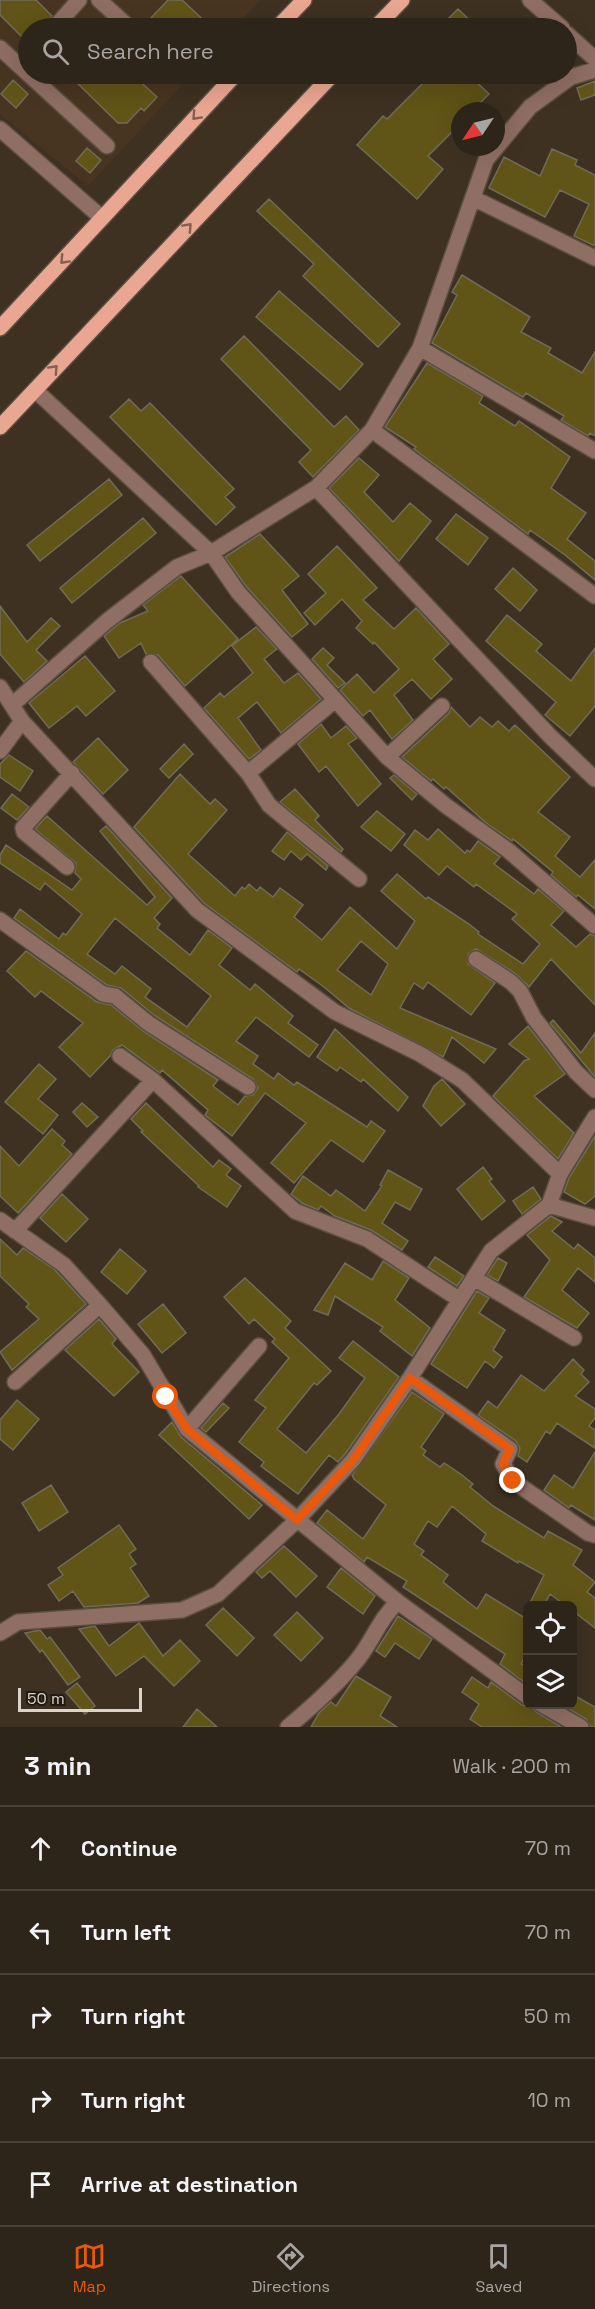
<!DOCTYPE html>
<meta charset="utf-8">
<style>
:root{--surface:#2e251a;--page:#362d23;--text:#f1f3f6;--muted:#a7a5a2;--line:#494239;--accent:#ea580c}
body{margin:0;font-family:"Space Grotesk",sans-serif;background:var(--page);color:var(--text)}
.controls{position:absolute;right:18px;bottom:18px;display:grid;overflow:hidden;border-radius:9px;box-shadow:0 6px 24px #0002}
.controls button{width:54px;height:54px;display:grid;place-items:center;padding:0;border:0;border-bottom:2px solid var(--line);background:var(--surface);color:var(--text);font:30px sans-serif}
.compass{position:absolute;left:451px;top:102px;width:54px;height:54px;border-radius:50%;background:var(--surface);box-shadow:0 6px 24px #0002;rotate:235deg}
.scale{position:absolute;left:18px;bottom:15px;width:124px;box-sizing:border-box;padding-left:6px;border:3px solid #dcd3ca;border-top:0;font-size:16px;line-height:21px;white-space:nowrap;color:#dcd3ca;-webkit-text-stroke:4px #201a13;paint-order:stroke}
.stop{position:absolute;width:18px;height:18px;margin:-14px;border:4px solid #ea580c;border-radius:50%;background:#fff}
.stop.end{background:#ea580c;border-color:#fff;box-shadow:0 2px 6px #0008}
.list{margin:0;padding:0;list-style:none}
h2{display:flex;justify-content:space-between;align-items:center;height:78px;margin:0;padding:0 24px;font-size:26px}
h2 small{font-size:20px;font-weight:400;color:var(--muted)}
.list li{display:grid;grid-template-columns:39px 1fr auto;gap:18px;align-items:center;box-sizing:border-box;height:84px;padding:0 24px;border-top:2px solid var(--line)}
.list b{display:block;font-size:22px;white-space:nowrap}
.list em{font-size:20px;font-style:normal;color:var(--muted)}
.icon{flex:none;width:33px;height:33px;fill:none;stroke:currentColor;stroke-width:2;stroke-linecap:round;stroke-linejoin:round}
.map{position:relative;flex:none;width:595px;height:1727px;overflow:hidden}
.search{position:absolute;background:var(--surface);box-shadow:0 6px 24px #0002;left:18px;right:18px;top:18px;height:66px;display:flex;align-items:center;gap:15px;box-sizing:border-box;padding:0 21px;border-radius:33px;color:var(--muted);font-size:22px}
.sheet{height:498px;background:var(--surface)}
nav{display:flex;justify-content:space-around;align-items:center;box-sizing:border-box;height:84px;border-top:2px solid var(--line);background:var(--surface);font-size:16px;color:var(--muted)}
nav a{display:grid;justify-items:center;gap:3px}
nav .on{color:var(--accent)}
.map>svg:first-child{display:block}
.built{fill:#483521}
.building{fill:#605417;stroke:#706c57;stroke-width:1.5;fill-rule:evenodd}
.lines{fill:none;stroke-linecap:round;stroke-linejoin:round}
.minor-casing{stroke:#5a4e40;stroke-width:18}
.major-casing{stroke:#5a4e40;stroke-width:18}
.minor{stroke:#8f6e63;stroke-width:15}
.major{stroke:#e9a690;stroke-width:15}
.oneway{stroke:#846052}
.route{stroke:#ea580c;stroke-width:8}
</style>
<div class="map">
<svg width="595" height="1727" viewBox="0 0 595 1727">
<rect width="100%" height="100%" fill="#3e3122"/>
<!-- built -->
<path class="built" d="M0,0H261L234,28H28V74H192L88,186L0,114Z"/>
<!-- building -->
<path class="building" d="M0,0H36L52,16L45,28H28V43L0,15Z
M168,0H182L212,28H162L151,18Z
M458,9L478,28H439Z
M68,74H132L157,97L144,111L141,108L127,123H118Z
M432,74H468L489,94L472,111H460V124L428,156L443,169L417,199L357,145L383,116L387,119Z
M13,80L28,94L16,108L1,94Z
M595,81V95L581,100L577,88Z
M87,148L101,160L90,173L76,161Z
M552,149L577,160L575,165L595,175V246L574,236L589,204L560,190L545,217L489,188L504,157L540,176Z
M269,199L400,324L378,347L303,276L314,264L257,211Z
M462,275L530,317L521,332L551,348L548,353L582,373L595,352V436L590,433L588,436L561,420L564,416L526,393L523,397L432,343L457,295L452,292Z
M279,291L363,364L340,390L256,317Z
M244,336L334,427L346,416L359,430L313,477L299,462L311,450L221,359Z
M427,363L483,396L479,403L515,426L519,421L570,457L551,488L586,513L567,539L595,561V580L565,555L530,530L528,534L414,449L416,447L385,427Z
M129,399L141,411L150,403L234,489L225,497L235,507L216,525L110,417Z
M359,458L379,475L364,492L393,522L410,503L431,521L399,561L329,488Z
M109,479L122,495L40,561L27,545Z
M456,514L488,538L468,565L436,539Z
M143,518L156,533L72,603L60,588Z
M260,534L299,576L282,590L308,624L292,637L246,586L225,557Z
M337,546L377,588L363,600L394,629L416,608L449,644L433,659L452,679L431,699L412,679L394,695L413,720L392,739L370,710L363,716L340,690L357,674L374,693L399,669L374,642L373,644L356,628L362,621L342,599L315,625L304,613L326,593L308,574Z
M513,568L537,590L520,611L495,589Z
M181,576L238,639L185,686L158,655L146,654L141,643L119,658L104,636L120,623L148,611L143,605Z
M0,606L27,642L51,618L60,626L36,650L47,661L24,682L0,654Z
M507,615L542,644L536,651L571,681L595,648V706L570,736L545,715L556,702L486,641Z
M256,627L277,649L264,659L284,683L298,673L321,699L281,733L257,702L238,718L261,750L249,759L204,708L220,693L224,697L253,673L232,646Z
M323,648L334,658L327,665L345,683L338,688L312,659Z
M85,656L115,691L86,716L77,706L49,728L29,703Z
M451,707L470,727L480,717L492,727L498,721L509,731L515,725L570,777L538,812L570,837L555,856L580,877L595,860V909L578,895L576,897L551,875L553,872L513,839L512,841L485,822L446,787L444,789L433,779L431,781L402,757L449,713Z
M321,724L331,738L346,726L357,738L348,744L381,784L358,806L326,766L319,772L298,744Z
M98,738L128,770L103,794L73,762Z
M184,744L193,754L169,778L160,769Z
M9,755L33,771L20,791L0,777V764Z
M180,774L210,804L215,799L227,810L188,854L235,896L242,887L245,889L249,884L257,891L260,887L273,897L280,888L303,905L294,917L322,940L350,907L397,949L415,921L381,891L397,874L426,899L428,897L469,924L479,932L478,934L523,964L540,944L512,919L517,914L476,884L474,887L447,866L439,875L404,845L415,830L428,840L438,829L465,853L467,850L470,852L478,841L500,857L494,864L534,894L538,889L564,911L551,925L576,947L590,934L595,936V1005L551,959L529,987L516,974L476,949L468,954V964L495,983L471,1015L428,982L423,989L414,983L400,1008L496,1049L484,1063L452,1037L443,1057L349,1008L324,987L299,969L297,972L204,903L134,827ZM361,941L388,964L371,995L337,970Z
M394,775L417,794L412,800L390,778Z
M295,789L319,816L315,820L343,849L341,852L280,802Z
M12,794L29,807L17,820L1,808Z
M377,811L405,834L391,851L361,827Z
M47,816L147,905L155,897L100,831L106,826L172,898L154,918L160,924L157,928L190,955L208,930L232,948L219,965L250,990L255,984L293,1016L288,1023L318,1045L309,1057L256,1017L236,1041L258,1056L253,1064L274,1079L278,1073L294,1085L297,1082L367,1127L371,1121L385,1131L363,1162L331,1140L294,1183L271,1163L306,1123L265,1093L232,1136L205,1115L208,1110L162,1070L160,1073L122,1045L113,1050L110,1056L90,1077L59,1047L83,1023L41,991L35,997L7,971L26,951L97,1002L111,1005L143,1031L218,1080L213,1086L238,1105L245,1096L253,1095L258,1088L253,1079L154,1015L121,988L107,985L14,918L20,909L59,939L63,933L66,935L82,914L45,883L40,890L0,863V855L6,845L72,890L81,879L75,873L76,863L35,829ZM115,918L211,996L187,1027L145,997L151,989L122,966L115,974L87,954Z
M287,832L328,866L326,870L307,854L301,860L291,851L284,860L272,851Z
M553,1020L581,1053L595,1033V1077L550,1023Z
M528,1026L565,1074L534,1096L574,1133L558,1159L493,1096L524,1061L529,1059L509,1044Z
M335,1029L408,1097L398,1111L363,1079L361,1082L340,1067L337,1071L317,1057Z
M39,1064L56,1079L38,1099L58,1115L43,1134L5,1102Z
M442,1079L465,1104L441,1126L423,1106L434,1086Z
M82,1103L98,1117L87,1127L73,1112Z
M146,1103L213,1167L219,1160L231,1169L226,1175L241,1186L227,1207L198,1187L199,1186L141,1132L143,1131L131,1119Z
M52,1129L65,1141L62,1145L72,1154L18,1213L0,1196V1146L19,1166Z
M595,1136V1196L585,1204L564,1192L569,1178Z
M483,1167L492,1179L489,1181L505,1201L482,1220L457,1189Z
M388,1170L422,1189L410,1210L395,1202L382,1223L408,1241L402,1250L371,1230L335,1216L321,1206L318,1210L302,1203L291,1194L303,1176L331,1196L336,1190L365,1211L382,1186L380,1185Z
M533,1187L541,1199L522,1214L513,1201Z
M62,1194L88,1219L66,1242L40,1218Z
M551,1216L562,1222L552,1231L574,1249L578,1244L595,1258V1282L578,1268L562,1290L589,1313L577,1328L524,1297L550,1260L527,1235Z
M0,1239L17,1255L23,1248L55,1270L86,1304L12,1370L0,1352L39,1319L26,1307L29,1304L0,1276Z
M120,1249L146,1271L127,1294L101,1272Z
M435,1257L464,1276L457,1286L428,1267Z
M498,1258L507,1263L498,1281L487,1275Z
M383,1261L409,1278L395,1300L430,1328L412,1356L380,1331L383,1327L335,1296L328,1315L314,1310L345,1263L372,1280Z
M245,1278L291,1321L285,1328L331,1371L317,1385L314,1383L277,1429L306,1453L339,1414L365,1378L339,1358L353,1341L399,1377L345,1454L338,1462L329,1455L298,1494L261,1466L264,1462L239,1442L266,1408L255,1400L289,1358L272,1342L275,1339L254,1319L249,1324L224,1297Z
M477,1291L489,1298L479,1313L505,1330L493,1350L502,1357L494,1368L485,1361L467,1388L431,1364Z
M163,1304L186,1333L162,1353L138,1324Z
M99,1319L116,1339L112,1344L139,1372L114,1396L65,1350Z
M573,1359L584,1370L581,1374L589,1382L575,1396L595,1409V1418L589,1426L595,1430V1448L557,1423L550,1434L546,1431L527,1462L518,1456L520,1448L516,1441L478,1415L488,1401L497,1408L521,1375L544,1391Z
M412,1392L444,1414L421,1447L426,1451L423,1455L440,1467L444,1463L462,1475L473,1484L470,1487L493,1506L544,1538L548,1531L582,1550L573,1565L595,1582L587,1592L595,1598V1628L573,1611V1605H565L550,1594L544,1605H529L544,1575L519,1561L518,1563L482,1541L486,1534L452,1506L437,1527L428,1521L414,1544L424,1551L421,1555L448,1575L443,1582L477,1609L486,1594L528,1620V1652L521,1664L528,1668V1685L500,1664L505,1654L403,1587L407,1581L367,1557L364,1562L317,1523L327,1510L363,1539L386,1505L354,1479L352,1475Z
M17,1400L39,1419L13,1450L0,1439V1420Z
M223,1403L229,1408L206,1432L201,1428Z
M172,1422L181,1437L262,1505L249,1519L159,1435Z
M595,1452V1520L571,1505L569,1508L544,1490L554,1475L573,1488Z
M51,1485L68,1512L39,1531L22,1503Z
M119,1525L136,1549L129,1554L136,1564L130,1568L149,1596L138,1603L84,1607L73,1591L59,1601L48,1585L63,1575L58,1568Z
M284,1546L317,1576L296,1597L270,1571L262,1578L256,1572Z
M341,1568L375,1596L363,1614L327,1587Z
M223,1608L254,1638L237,1656L206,1625Z
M297,1612L323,1638L301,1661L274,1635Z
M398,1616L432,1639L419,1659L395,1643L385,1657L376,1651Z
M139,1623L163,1656L180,1640L200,1661L174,1686L144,1656L116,1676L79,1629L95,1626L109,1646Z
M40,1630L47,1639L50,1637L80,1677L68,1685L42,1650L40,1652L25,1633Z
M356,1676L391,1697L380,1716L397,1727H311L319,1713L331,1702L336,1706Z
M472,1677L488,1688L491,1682L522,1705L532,1706L536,1712L561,1727H482L470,1719L479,1704L462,1692Z
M77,1683L95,1706L85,1714L66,1692Z
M573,1695L595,1707V1727H591L586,1719L561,1704H573Z
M197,1709L217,1727H183Z"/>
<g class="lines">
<!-- minor casing -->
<g class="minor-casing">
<path id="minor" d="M99,0L130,28
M530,0L562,28
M54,28L79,0
M566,33L595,59
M0,48L107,146
M0,129L102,218
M473,198L595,258
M420,348L595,451
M35,390L211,553L238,592L387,757L445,805L509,851L595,926
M372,430L595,596
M316,488L550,736L595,779
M151,662L248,773L269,805L359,879
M0,687L22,721L197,910L335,1012L420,1054L462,1080L560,1174
M12,705L107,621L177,567L211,553L316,488L372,430L420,348L486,160L530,107L571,77L595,70
M0,751L22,721
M387,757L442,706
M248,773L334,701
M67,867L24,832L23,828L72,773
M0,920L103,994L115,996L148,1023L248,1087
M476,959L511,982L520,991L534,1018L576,1072L595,1090
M120,1056L153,1080L295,1211L367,1239L460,1300
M549,1205L595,1218
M0,1220L64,1265L100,1305L143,1355L187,1429L398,1602L528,1697
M15,1231L153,1080
M474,1278L574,1338
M410,1378L510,1449L503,1464L513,1481L588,1533L595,1535
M15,1382L100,1305
M187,1429L259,1346
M0,1633L18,1622L182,1610L218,1594L297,1520L353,1460L410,1378L491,1251L549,1205L560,1174L595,1117
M541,1704L581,1727
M288,1727C313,1706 337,1685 358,1659C373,1640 380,1618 398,1602"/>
</g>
<!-- major casing -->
<g class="major-casing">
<path id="major" d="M277,28L304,0
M375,28L402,0
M0,328L236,74
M0,427L333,74"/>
</g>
<!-- minor -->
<use href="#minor" class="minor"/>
<!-- major -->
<use href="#major" class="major"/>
</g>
<!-- one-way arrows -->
<defs><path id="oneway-chevron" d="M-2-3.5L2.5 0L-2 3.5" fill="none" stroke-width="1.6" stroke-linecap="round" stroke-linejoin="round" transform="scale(1.5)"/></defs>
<g class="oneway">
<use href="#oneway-chevron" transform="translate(196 116) rotate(133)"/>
<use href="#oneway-chevron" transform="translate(188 227) rotate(-47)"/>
<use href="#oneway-chevron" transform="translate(64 260) rotate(133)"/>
<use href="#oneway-chevron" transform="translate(54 369) rotate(-47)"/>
</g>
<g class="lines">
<!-- route -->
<path class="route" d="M166,1397L187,1429L297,1520L353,1460L410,1378L510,1449L503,1464L513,1481"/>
</g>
</svg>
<div class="controls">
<button><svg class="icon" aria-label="locate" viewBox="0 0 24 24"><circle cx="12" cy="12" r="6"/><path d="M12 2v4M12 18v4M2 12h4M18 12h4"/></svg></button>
<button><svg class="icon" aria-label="layers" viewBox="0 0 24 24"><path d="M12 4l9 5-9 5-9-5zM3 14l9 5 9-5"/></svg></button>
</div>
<svg class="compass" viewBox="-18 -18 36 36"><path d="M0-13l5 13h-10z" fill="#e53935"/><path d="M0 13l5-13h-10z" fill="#a7a5a2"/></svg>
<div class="scale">50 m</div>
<div class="stop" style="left:166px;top:1397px"></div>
<div class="stop end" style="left:513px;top:1481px"></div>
<div class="search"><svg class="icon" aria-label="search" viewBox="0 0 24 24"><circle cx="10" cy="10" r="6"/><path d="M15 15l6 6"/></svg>Search here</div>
</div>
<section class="sheet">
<h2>3 min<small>Walk · 200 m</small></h2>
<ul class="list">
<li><svg class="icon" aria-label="ahead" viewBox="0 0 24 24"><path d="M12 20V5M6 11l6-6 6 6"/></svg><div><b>Continue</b></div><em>70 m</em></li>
<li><svg class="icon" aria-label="left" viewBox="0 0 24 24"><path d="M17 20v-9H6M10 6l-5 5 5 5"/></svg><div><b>Turn left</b></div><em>70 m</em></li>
<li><svg class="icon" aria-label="right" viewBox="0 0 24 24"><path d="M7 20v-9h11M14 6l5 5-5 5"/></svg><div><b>Turn right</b></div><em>50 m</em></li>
<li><svg class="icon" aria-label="right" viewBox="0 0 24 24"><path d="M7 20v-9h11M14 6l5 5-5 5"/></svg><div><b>Turn right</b></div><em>10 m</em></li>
<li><svg class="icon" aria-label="arrive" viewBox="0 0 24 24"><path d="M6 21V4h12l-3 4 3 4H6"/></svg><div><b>Arrive at destination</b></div></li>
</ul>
</section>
<nav>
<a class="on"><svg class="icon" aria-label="map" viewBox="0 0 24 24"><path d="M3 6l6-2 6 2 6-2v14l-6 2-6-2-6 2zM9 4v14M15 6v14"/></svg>Map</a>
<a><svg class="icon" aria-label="directions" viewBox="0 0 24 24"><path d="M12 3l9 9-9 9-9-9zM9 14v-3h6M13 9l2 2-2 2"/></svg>Directions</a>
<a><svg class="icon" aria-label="saved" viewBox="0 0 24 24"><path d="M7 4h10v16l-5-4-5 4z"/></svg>Saved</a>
</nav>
